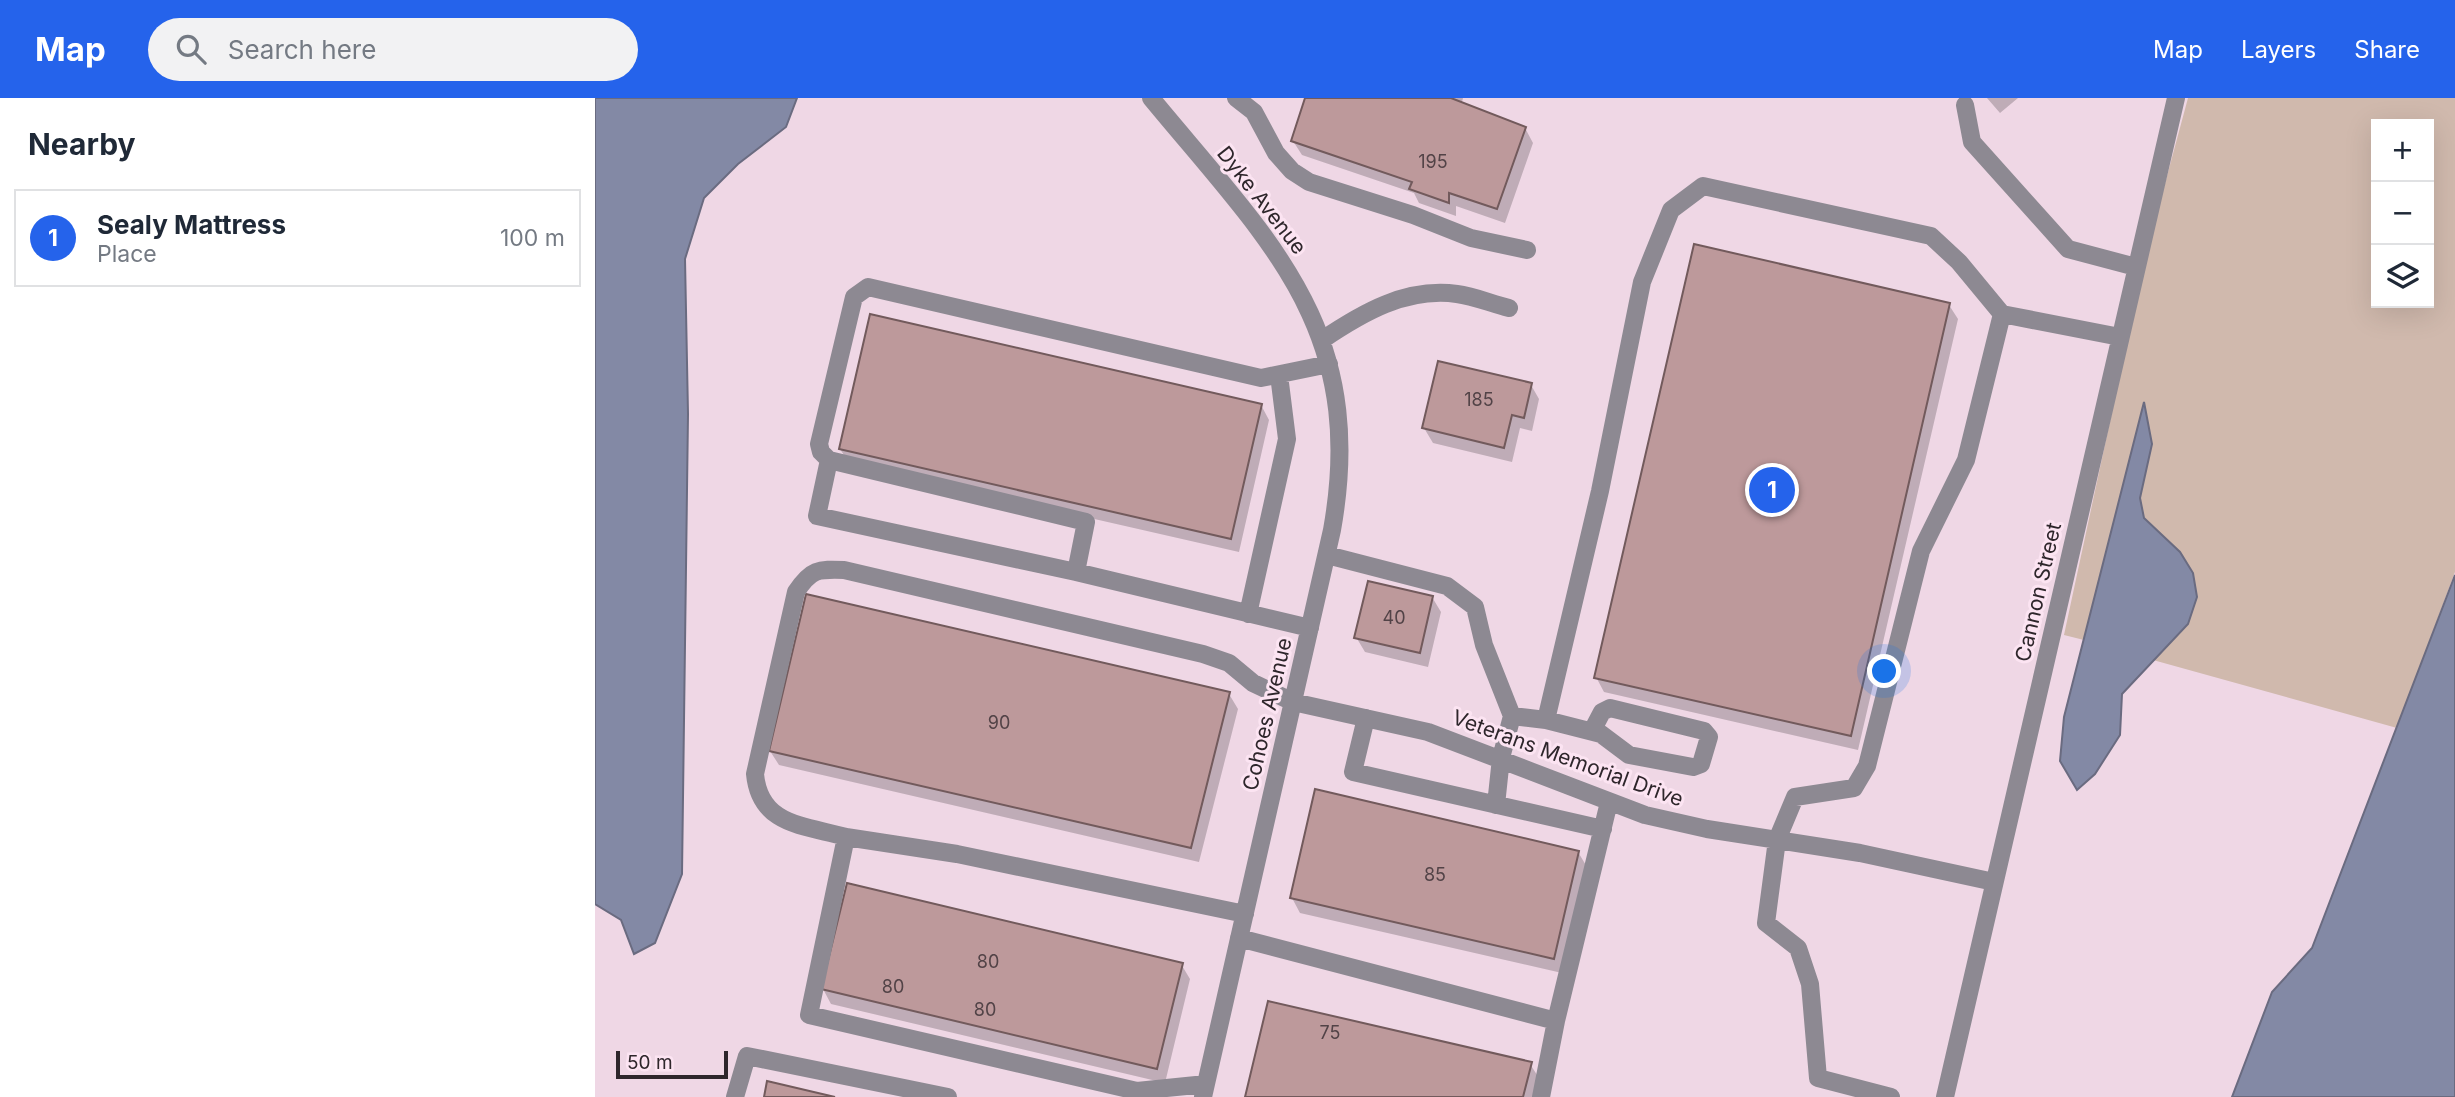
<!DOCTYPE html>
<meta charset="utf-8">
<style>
:root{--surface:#fff;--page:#f2f2f3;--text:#1f2937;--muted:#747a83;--line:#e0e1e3;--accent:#2563eb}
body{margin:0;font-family:Inter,sans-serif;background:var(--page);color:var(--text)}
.controls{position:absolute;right:21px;top:21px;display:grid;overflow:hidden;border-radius:0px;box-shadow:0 7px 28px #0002}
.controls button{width:63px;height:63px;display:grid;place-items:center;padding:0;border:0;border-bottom:2px solid var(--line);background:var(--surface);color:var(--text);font:35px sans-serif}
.scale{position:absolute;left:21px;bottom:18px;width:112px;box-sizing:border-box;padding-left:7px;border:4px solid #2e262b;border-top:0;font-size:19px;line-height:24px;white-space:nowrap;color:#2e262b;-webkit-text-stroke:5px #fce4f2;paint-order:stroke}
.you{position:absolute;left:1290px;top:574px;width:24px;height:24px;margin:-18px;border:5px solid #fff;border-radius:50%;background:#1a73e8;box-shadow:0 0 0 10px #1a73e833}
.badge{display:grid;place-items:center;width:46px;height:46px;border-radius:50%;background:var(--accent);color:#fff;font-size:23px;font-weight:700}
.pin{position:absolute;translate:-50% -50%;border:4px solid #fff;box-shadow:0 2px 7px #0006}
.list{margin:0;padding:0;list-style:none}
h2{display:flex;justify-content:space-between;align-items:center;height:91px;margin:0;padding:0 28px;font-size:30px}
h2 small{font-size:23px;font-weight:400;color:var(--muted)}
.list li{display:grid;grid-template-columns:46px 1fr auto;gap:21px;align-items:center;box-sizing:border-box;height:98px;margin:0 14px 14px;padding:0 14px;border:2px solid var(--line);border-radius:0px}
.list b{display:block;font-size:26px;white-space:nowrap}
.list p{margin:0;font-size:23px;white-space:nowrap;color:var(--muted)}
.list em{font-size:23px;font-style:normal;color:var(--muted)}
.icon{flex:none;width:38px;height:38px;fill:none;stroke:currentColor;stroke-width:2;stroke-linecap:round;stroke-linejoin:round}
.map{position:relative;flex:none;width:1860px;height:999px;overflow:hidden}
header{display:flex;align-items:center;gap:42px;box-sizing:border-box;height:98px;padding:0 35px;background:var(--accent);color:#fff}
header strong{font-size:33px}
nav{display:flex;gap:38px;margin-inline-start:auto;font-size:24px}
.search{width:490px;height:63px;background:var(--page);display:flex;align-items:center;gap:18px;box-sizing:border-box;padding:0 24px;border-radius:38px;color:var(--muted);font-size:26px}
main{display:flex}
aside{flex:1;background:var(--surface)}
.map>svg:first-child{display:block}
.green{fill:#d0b9ad;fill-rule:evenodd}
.water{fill:#8389a5;stroke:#6a6b80;stroke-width:2}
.shadow{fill:#0003}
.building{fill:#bd999b;stroke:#725a5c;stroke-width:2}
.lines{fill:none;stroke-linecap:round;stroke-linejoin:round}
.minor{stroke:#8d8992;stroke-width:18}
.labels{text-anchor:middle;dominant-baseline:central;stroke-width:6;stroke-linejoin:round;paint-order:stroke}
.number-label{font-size:18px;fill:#524347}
.street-label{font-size:21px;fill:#2e262b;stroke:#fce4f2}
</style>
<header>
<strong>Map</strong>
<div class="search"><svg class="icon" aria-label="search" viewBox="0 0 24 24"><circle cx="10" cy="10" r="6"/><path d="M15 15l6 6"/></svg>Search here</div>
<nav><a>Map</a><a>Layers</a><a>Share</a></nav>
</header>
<main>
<aside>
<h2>Nearby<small></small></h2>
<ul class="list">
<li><span class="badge">1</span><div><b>Sealy Mattress</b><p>Place</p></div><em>100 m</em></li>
</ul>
</aside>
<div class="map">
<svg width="1860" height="999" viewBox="0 0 1860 999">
<rect width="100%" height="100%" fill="#efd7e5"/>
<!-- green -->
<path class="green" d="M1593,0H1860V474L1802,630L1558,562L1565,553L1585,454L1549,420L1545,400L1557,346L1549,306L1489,542L1469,537L1551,156ZM1781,26H1834V205H1781Z"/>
<!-- water -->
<path class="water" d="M0,0H202L191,29L143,66L109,100L90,161L93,316L87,776L60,845L39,856L26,822L0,806Z
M1549,304L1557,346L1545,400L1549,420L1585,454L1598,475L1602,499L1593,526L1527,596L1525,637L1500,676L1482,692L1465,663L1469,619Z
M1860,477V999H1637L1677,894L1717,850Z"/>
<!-- shadow -->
<path class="shadow" d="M712,0H868L866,8L930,30L938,45L910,125L861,108V118L824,105L819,95L707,57L698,43Z
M1392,0H1423L1405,15Z
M1354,207L1363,221L1263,652L1009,594L1001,579Z
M936,287L944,301L937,333L925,330L917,364L838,345L829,330Z
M666,307L674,322L644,454L254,365L245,351Z
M837,499L846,514L833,569L770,554L761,539Z
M634,596L643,611L604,764L184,667L175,653Z
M983,754L992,769L967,875L705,815L697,800Z
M586,866L595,881L570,985L236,906L228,891Z
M935,966L944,980L939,999H652Z"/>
<!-- building -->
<path class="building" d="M710,0H856L931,29L902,111L854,95V105L814,91L817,84L696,43Z
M1099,146L1355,205L1256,638L999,580Z
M275,216L667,306L636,441L244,351Z
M843,263L937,285L929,320L917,317L909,350L827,330Z
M773,483L838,498L825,555L759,540Z
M211,496L635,594L596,750L174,653Z
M720,691L984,753L959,861L695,800Z
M252,785L588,865L562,971L226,891Z
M673,903L937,964L928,999H650Z
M172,983L240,999H169Z"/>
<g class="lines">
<!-- minor -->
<path class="minor" d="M556,0C674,143 773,230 737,432L608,999
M641,0L659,14L681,55L697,73L714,84L818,117L876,140L932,152
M1370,7L1377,44L1473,151L1541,169
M727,242C767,215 811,189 862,196C879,198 897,206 914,210
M234,362L222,418L481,474
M732,457L852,488L880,509L889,547L917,618
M653,516L692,341L684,277
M715,530L481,474L491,424L234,362L226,354L224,346L259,199L273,189L666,280L734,266
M771,620L758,674L1008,731
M951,622L1006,636L1034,657L1098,669L1106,666L1114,639L1109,633L1015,610L1007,614L997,633
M901,707L906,660L917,618L951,622L1005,393L1047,184L1076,112L1108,88L1336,138L1364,164L1407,216
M251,739L362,756L650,816
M644,840L961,923
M611,986L542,993L214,917L251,739C209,727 165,728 160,676L201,494C216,471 223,471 249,472L608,556L634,565L658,585L698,604L833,634L1050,717L1112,731L1265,755L1399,784
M140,999L152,958L353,999
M946,999L961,923L1014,704
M1296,999L1223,980L1215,886L1203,850L1171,825L1182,742L1200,699L1259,690L1272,668L1326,453L1371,362L1407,216L1525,239
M1350,999L1581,0"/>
</g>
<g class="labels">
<!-- number labels -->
<g class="number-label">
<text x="838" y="63">195</text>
<text x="884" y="301">185</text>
<text x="799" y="519">40</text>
<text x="404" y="624">90</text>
<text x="840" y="776">85</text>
<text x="393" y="863">80</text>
<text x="298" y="888">80</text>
<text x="390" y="911">80</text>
<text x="735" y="934">75</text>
</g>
<!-- street labels -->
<g class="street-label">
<text transform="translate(667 102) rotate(52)">Dyke Avenue</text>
<text transform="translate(1443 494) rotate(-77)">Cannon Street</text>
<text transform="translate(672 616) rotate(-77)">Cohoes Avenue</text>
<text transform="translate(973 660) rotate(20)">Veterans Memorial Drive</text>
</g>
</g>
</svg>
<div class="controls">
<button>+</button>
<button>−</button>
<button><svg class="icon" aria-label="layers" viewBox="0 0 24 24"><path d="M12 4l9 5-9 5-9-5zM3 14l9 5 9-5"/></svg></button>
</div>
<div class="scale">50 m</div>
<div class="you"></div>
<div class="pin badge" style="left:1177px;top:392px">1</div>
</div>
</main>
